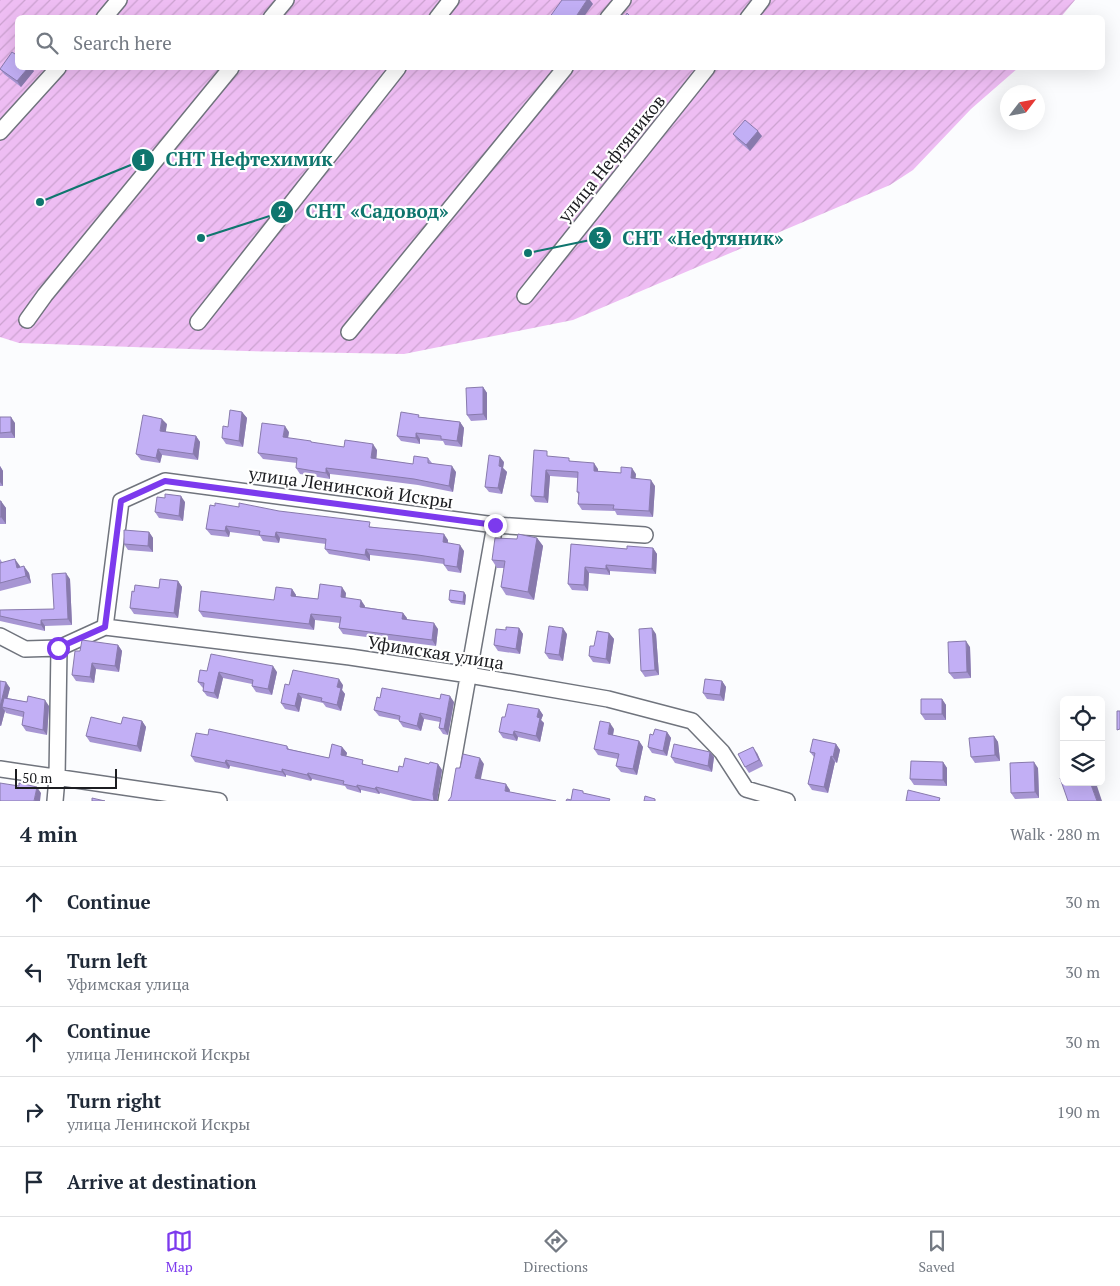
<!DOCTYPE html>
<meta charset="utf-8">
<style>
:root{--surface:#fff;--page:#f2f2f3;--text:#1f2937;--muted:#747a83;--line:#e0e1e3;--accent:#7c3aed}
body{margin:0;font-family:"PT Serif",serif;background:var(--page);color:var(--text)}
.controls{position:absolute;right:15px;bottom:15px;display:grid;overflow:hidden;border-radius:8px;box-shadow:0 5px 20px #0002}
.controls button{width:45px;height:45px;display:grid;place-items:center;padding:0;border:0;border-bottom:1px solid var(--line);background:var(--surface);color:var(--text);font:25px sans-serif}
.compass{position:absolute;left:1000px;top:85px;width:45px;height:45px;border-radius:50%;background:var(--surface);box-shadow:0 5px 20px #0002;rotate:58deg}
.scale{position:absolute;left:15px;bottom:12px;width:102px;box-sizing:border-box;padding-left:5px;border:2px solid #1c1d21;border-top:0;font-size:14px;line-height:18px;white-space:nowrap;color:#1c1d21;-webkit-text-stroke:4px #fff;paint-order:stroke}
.stop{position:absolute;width:15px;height:15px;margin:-11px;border:4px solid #7c3aed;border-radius:50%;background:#fff}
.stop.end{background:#7c3aed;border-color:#fff;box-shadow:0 1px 5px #0008}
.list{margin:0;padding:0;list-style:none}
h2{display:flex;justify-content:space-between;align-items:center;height:65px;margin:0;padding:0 20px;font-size:21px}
h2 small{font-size:16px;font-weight:400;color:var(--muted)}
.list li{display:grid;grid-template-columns:32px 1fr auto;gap:15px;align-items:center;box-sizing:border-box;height:70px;padding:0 20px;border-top:1px solid var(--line)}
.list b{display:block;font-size:19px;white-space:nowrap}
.list p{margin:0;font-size:16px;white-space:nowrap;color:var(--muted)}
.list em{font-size:16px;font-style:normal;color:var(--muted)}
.icon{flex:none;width:28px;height:28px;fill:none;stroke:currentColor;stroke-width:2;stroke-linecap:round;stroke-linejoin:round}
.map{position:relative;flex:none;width:1120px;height:801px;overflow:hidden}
.search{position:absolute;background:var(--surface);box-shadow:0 5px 20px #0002;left:15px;right:15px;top:15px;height:55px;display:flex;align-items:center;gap:12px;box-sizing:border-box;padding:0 18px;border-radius:8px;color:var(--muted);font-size:19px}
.sheet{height:415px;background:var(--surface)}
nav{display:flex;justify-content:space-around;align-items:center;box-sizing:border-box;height:70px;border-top:1px solid var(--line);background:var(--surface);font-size:14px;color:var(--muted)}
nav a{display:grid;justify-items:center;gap:2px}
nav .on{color:var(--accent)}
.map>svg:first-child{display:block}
.garden{fill:url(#garden-furrows)}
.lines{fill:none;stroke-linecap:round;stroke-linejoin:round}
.minor-casing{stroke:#70747d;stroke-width:18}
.minor{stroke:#fff;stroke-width:15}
.wall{fill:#a796d3}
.shaded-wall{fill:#887aac}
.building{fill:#c2aff5;stroke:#887aac}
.route{stroke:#7c3aed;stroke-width:6}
.labels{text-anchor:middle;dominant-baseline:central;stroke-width:4.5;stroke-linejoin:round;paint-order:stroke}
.street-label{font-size:18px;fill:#1c1d21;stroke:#fff}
.leader{fill:none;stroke:#0f766e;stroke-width:2}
.callout-dot{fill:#0f766e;stroke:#fff;stroke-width:2}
.mark-label{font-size:15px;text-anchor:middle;font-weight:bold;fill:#fff}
.callout-label{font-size:19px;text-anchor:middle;font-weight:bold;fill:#0f766e;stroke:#fff;stroke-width:4.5;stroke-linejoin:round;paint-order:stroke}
</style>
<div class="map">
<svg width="1120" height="801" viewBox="0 0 1120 801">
<defs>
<pattern id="garden-furrows" width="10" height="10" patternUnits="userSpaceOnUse" patternTransform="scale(1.25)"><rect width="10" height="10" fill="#eebdf3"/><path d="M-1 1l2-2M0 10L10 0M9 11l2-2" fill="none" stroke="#cca2d0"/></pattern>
</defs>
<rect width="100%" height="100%" fill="#fbfcfe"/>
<!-- garden -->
<path class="garden" d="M0,0H1075L1060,18H18V68H1018L971,109L913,170L890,185L573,320L404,354L246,351L19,343L0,337Z"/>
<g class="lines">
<!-- minor casing -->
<g class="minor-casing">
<path id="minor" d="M104,18L119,0
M271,18L286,0
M437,18L451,0
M608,18L623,0
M748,18L762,0
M0,132L58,68
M525,296L707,68
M27,320L45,295L231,68
M198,322L398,68
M349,332L565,68
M645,535L495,525L165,481L121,501L105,627L350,657L469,675L608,699L692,721L722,752L746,789L787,801
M0,636L25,649L59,648
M0,769L219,801
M55,801L57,778L59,648L105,627
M446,801L495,525"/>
</g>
<!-- minor -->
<use href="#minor" class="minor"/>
</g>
<!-- wall -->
<path class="wall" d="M18,68H31L34,71L21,87L4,74L0,69Z
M733,134L762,136L750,151L737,140Z
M483,387L487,393V420L471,421L467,415Z
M242,412L247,418L243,447L226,444L222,438L228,427Z
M0,417L15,423V438H0Z
M420,417L460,422L464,428L462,447L445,445L443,441L420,439V444L401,441L397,436Z
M167,424L165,432L196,436L200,442L198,460L162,455L160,463L141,460L136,454Z
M289,432L288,438L312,443L344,447L377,450L376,459L413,464L428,458L432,463L456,472L453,492L418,485L356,477L330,474V479L300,474L296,468L297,463L263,459L258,453Z
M551,457L571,461L598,469V471L636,474L635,479L655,486L653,517L617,515L615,511L582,510L578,504L579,495L577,492L578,478L550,476L548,503L535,502L531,496Z
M504,462L503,468L507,472L502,494L489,492L485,487Z
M0,466L3,471V486H0Z
M165,498L185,502L183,521L159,518L155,512Z
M0,501L6,508V524H0V543Z
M210,505L373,527L448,540V543L464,551L461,573L448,571L444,565V564L422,561L370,555V561L329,554L325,549L326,544L280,538L279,543L263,541L260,536L230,532L229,537L211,535L206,529Z
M149,532L153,538V552L128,550L124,544Z
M537,538L543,546L534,600L506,595L501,587L504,568H497L492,560Z
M571,544L627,549L653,548L657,554L656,574L610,571V575L589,573L588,591L572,590L568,584Z
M0,559L2,562L20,567L29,573L31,583L0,591Z
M70,579L72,625L45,626V631L0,621V610L54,609Z
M178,581L182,587L178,618L134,614L130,608L134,592L159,588Z
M292,589L296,595L295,596L318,599L346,593L345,598L365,606V607L403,613L407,619L438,629L436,646L343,634L339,628L340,623L315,620L314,630L203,617L199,611L274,600Z
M466,595L465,605L451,603L449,600Z
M519,628L523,634L520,654L498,651L494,645L506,630Z
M609,633L614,639L610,664L593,662L589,656Z
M567,634L563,661L549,659L545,653Z
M656,634L659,675L645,677L641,671Z
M118,645L122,651L119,672L96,669L94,683L76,681L72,675L80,651Z
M970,647L971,678L954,679L949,673Z
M207,671L277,672L272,695L256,692L252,686V684L223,678L218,699L207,696L203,691V688L202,687L198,682Z
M0,681L10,688L7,698L49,706L47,735L26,731L22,725L23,717L6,713L5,711L1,726H0Z
M722,681L726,687L724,701L707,699L703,693Z
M289,685H343L342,690L345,694L341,711L326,707L323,703L302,698L299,712L285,709L281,703Z
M942,699L946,705V720H925L921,714Z
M454,702L448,735L443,734L439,728L440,722L424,719L421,731L403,727L399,721V720L379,716L374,710Z
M539,709L543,715L541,720L544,723L540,742L518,737L517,741L503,738L499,732Z
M142,721L146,727L141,752L90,742L86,736L121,724Z
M614,729L613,735L639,741L643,747L637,775L621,772L616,766L618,759L598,755L594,749Z
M667,732L671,738L667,756L652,753L648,747L653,735Z
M208,735L287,746L289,749L329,758L342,747L347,753L346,756L366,765L398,772L403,767L438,764L442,770L437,801H413L380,793L379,794L361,790V793L347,789L345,786L312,779L311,781L286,775V777L230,766L229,769L195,762L191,756Z
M994,736L998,742L1000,761L975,763L971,757Z
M836,744L840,750L837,763L835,762L828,793L812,790L808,784L814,757L810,752Z
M710,752L714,757L712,772L675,763L671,757Z
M757,753L763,766L749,773L745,767Z
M943,762L947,768V786L914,785L910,779Z
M1038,768L1039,798L1015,799L1011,793Z"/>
<!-- shaded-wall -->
<path class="shaded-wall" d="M587,0H590L593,4L583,18H575Z
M28,68H31L34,71L21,87L17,81Z
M758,131L762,136L750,151L746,145Z
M483,387L487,393V420L483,414Z
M242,412L247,418L243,447L239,441Z
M11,417L15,423V438L11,432Z
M162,419L167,424L165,437L160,431Z
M460,422L464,428L462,447L457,441Z
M285,426L289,432L287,443L283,437Z
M416,433L420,439V444L416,438Z
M196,436L200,442L198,460L193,454Z
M373,444L377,450L376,464L371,458Z
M158,449L162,455L160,463L156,458Z
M500,457L504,462L503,468L507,472L502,494L498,488L499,466Z
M594,463L598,469V477L594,471Z
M0,466L3,471V486L0,482Z
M452,466L456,472L453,492L449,486Z
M326,468L330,474V479L326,473Z
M632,468L636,474L635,484L631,478Z
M546,470L550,476L548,503L544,497Z
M651,480L655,486L653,517L649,511Z
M181,496L185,502L183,521L179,516Z
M1,501L6,508V524L1,517Z
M226,526L230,532L229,537L225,531Z
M149,532L153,538V552L148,546Z
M276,532L280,538L279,543L275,537Z
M444,534L448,540L447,548L443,542Z
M537,538L543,546L534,600L528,592Z
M460,545L464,551L461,573L457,567Z
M653,548L657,554L656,574L652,569Z
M366,549L370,555V561L365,555Z
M15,559L20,566L22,575L17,568Z
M606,565L610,571V575L606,569Z
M24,566L29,573L31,583L26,576Z
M585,567L589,573L588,591L584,585Z
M66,573L70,579L72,625L68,619Z
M178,581L182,587L178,618L174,613Z
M342,587L346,593L345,603L341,597Z
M292,589L296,595L295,602L291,596Z
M464,592L466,595L465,605L463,602Z
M361,600L365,606L364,613L360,607Z
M403,613L407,618L406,625L402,619Z
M311,614L315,620L314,630L309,624Z
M41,620L45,626V631L41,625Z
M434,623L438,629L436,646L432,640Z
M519,628L523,634L520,654L516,649Z
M563,628L567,634L563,661L559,655Z
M652,628L656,634L659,675L655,670Z
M609,633L614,639L610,664L606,659Z
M966,641L970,647L971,678L967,672Z
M118,645L122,651L119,672L115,666Z
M92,663L96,669L94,683L90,677Z
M273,666L277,672L272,695L268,689Z
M219,672L223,678L218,699L214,693Z
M339,679L343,685L342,690L345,694L341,711L337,705V687Z
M722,681L726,687L724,701L720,695Z
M6,682L10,688L5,708L2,707L5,711L1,726L0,724V707Z
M298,693L302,698L299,712L295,706Z
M450,696L454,702L448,735L444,729Z
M942,699L946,705V720L942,714Z
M45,700L49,706L47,735L43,730Z
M539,709L543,715L541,720L544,723L540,742L536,736L537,717Z
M420,713L424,719L421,731L417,726Z
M142,721L146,727L141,752L137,746Z
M610,723L614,729L612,740L608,734Z
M514,731L518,737L517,741L513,735Z
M667,732L671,738L667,756L663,751Z
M994,736L998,742L1000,761L995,755Z
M639,741L643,747L637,775L633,769Z
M836,744L840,750L837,763L833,757Z
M342,747L347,753L345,761L341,755Z
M753,747L757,753L763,766L759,760Z
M710,752L714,757L712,772L708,766Z
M831,756L835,762L828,793L824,787Z
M480,758L484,764L480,783L475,778Z
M226,760L230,766L229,769L225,763Z
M943,762L947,768V786L943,780Z
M1034,762L1038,768L1039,798L1035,792Z
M438,764L442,770L437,801H434L433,794Z
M282,769L286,775V777L282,772Z
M308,773L312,779L311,781L307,775Z
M1090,782H1094L1097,786L1102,801H1097Z
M506,784L510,790L509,796L505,791Z
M357,785L361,790V793L357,787Z
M37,787L41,793L40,801H34Z
M376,787L380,793L379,794L375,789Z"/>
<!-- building -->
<path class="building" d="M562,0H587L575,18H549Z
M627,13L632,18H624Z
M12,52L18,56V68H28L17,81L0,69Z
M745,120L758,131L746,145L733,134Z
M483,387V414L467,415L466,388Z
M230,410L242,412L239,441L222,438L223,426L228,427Z
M401,412L419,415L418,417L460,422L457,441L441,439V436L416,433V438L397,436Z
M143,415L162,419L160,431L196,436L193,454L158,449L156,458L136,454Z
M0,417H11V432L0,433Z
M262,423L285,426L283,437L311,441V442L344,447L345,440L373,444L371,458L413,464L414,456L428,458V463L452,466L449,486L414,479L351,471L326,468V473L296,468L297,458L258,453Z
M534,450L547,451V456L569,458V461L594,463V471L621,473V467L632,468L631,478L651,480L649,511L613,509L614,505L578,504L579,492H577L578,472L546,470L544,497L531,496Z
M489,455L500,457L499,466L502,467L498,488L485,487Z
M165,494L181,496L179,516L155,512L157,497L165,498Z
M0,501H1V517H0Z
M215,503L239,507V503L279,511L370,522L369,527L444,534L443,542L460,545L457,567L444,565V559L418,555L366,549L365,555L325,549L326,539L276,532L275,537L259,535L260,531L226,526L225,531L206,529L210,505L215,506Z
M124,530L149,532L148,546L124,544Z
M518,534L537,538L528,592L501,587L505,561L492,560L495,538L517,539Z
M571,544L627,549V546L653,548L652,569L606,565V569L585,567L584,585L568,584Z
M15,559L17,568L24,566L26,576L0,583V563Z
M66,573L68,619L41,620V625L0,616V610L54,609L52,574Z
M160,579L178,581L174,613L130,608L132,591L134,592L135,585L159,588Z
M320,584L342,587L341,597L361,600L360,607L403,613L402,619L434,623L432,640L339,628L341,617L311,614L309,624L199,611L201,591L274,600L276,587L292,589L291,596L318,599Z
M450,590L464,592L463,602L449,600Z
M549,626L563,628L559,655L545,653Z
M506,627L519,628L516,649L494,645L496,629L506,630Z
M652,628L655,670L641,671L639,629Z
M597,631L609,633L606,659L589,656L590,646H594Z
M82,640L118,645L115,666L92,663L90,677L72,675L75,651H80Z
M966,641L967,672L949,673L948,642Z
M211,654L273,666L268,689L252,686L253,680L219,672L214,693L203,691L204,683L198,682L200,670L207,671Z
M293,670L339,679L337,687L341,688L337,705L321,701L322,698L298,693L295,706L281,703L285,684L289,685Z
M705,679L722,681L720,695L703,693Z
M0,681L6,682L0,707Z
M382,688L440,699L441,694L450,696L444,729L439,728L441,718L420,713L417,726L399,721L400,716L374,710L377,697L380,698Z
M28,696L45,700L43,730L22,725L24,712L2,707L4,698L27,702Z
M921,699H942V714H921Z
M508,704L539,709L537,717L540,718L536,736L514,731L513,735L499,732L502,717H505Z
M1117,711H1120V729L1117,730Z
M91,717L121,724L123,717L142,721L137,746L86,736Z
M600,721L610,723L608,734L639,741L633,769L616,766L619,754L594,749Z
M209,729L287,746V749L329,758L332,744L342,747L341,755L363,760L362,764L398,772L399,766L403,767L405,758L429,764L430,762L438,764L433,794L434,801L376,787L375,789L357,785V787L343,784L344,781L308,773L307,775L282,769V772L226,760L225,763L191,756L196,733L208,735Z
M655,729L667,732L663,751L648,747L650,734L653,735Z
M994,736L995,755L971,757L969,738Z
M813,739L836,744L833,757L831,756L824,787L808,784L815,753L810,752Z
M674,744L710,752L708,766L671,757Z
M753,747L759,760L745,767L738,754Z
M463,754L480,758L475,778L506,784L505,791L556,801H448L451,797L456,768H460Z
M911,761L943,762V780L910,779Z
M1034,762L1035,792L1011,793L1010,763Z
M1064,777V782H1090L1097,801H1068L1060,778Z
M0,783L19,786V783L37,787L34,801H0Z
M573,789L583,791V793L610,799L609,801H566L567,799L571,800Z
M908,790L940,798L939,801H906Z
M645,796L655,799V801H644Z
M92,798L105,801H92Z"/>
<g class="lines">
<!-- route -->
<path class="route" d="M58,648L105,627L121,501L165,481L495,525"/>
</g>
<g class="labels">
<!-- street labels -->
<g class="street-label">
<text transform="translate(611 158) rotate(-51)">улица Нефтяников</text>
<text transform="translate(351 487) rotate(8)">улица Ленинской Искры</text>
<text transform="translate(436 652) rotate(9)">Уфимская улица</text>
</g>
</g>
<!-- callouts -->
<path class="leader" d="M40 202L143 160M201 238L282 212M528 253L600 238"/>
<g class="callout-dot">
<circle cx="40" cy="202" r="5"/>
<circle cx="201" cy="238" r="5"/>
<circle cx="528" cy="253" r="5"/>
<circle cx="143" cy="160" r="12"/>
<circle cx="282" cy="212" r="12"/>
<circle cx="600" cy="238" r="12"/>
</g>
<g class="mark-label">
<text x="143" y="165">1</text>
<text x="282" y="217">2</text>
<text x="600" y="243">3</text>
</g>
<g class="callout-label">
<text x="249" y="166">СНТ Нефтехимик</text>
<text x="377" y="218">СНТ «Садовод»</text>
<text x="703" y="245">СНТ «Нефтяник»</text>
</g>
</svg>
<div class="controls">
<button><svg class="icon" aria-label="locate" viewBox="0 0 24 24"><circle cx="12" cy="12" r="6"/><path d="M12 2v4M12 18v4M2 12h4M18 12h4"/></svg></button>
<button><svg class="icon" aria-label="layers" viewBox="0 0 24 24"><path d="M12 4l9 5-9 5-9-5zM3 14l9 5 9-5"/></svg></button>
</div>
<svg class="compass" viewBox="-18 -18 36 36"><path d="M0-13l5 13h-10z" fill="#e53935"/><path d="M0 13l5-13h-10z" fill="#747a83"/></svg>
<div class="scale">50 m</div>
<div class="stop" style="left:58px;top:648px"></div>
<div class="stop end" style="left:495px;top:525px"></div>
<div class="search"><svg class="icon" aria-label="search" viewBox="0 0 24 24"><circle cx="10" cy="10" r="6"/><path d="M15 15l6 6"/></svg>Search here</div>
</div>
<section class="sheet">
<h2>4 min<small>Walk · 280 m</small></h2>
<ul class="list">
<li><svg class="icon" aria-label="ahead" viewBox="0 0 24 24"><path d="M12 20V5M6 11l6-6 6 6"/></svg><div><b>Continue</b></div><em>30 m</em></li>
<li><svg class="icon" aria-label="left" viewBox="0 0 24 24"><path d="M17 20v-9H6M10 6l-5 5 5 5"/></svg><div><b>Turn left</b><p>Уфимская улица</p></div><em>30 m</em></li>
<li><svg class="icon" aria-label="ahead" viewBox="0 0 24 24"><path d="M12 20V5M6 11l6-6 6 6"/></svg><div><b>Continue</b><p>улица Ленинской Искры</p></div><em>30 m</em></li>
<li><svg class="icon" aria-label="right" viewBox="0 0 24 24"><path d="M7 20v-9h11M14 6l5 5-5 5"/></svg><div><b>Turn right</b><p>улица Ленинской Искры</p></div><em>190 m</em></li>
<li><svg class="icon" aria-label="arrive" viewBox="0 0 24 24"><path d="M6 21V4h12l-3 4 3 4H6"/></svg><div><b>Arrive at destination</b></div></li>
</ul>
</section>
<nav>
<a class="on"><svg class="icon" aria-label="map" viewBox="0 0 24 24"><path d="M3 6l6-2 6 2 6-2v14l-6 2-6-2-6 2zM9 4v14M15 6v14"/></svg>Map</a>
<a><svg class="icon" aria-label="directions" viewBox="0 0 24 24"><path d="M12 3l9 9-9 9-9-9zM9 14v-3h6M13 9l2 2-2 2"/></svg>Directions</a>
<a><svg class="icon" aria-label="saved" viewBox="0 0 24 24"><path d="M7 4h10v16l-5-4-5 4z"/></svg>Saved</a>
</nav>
